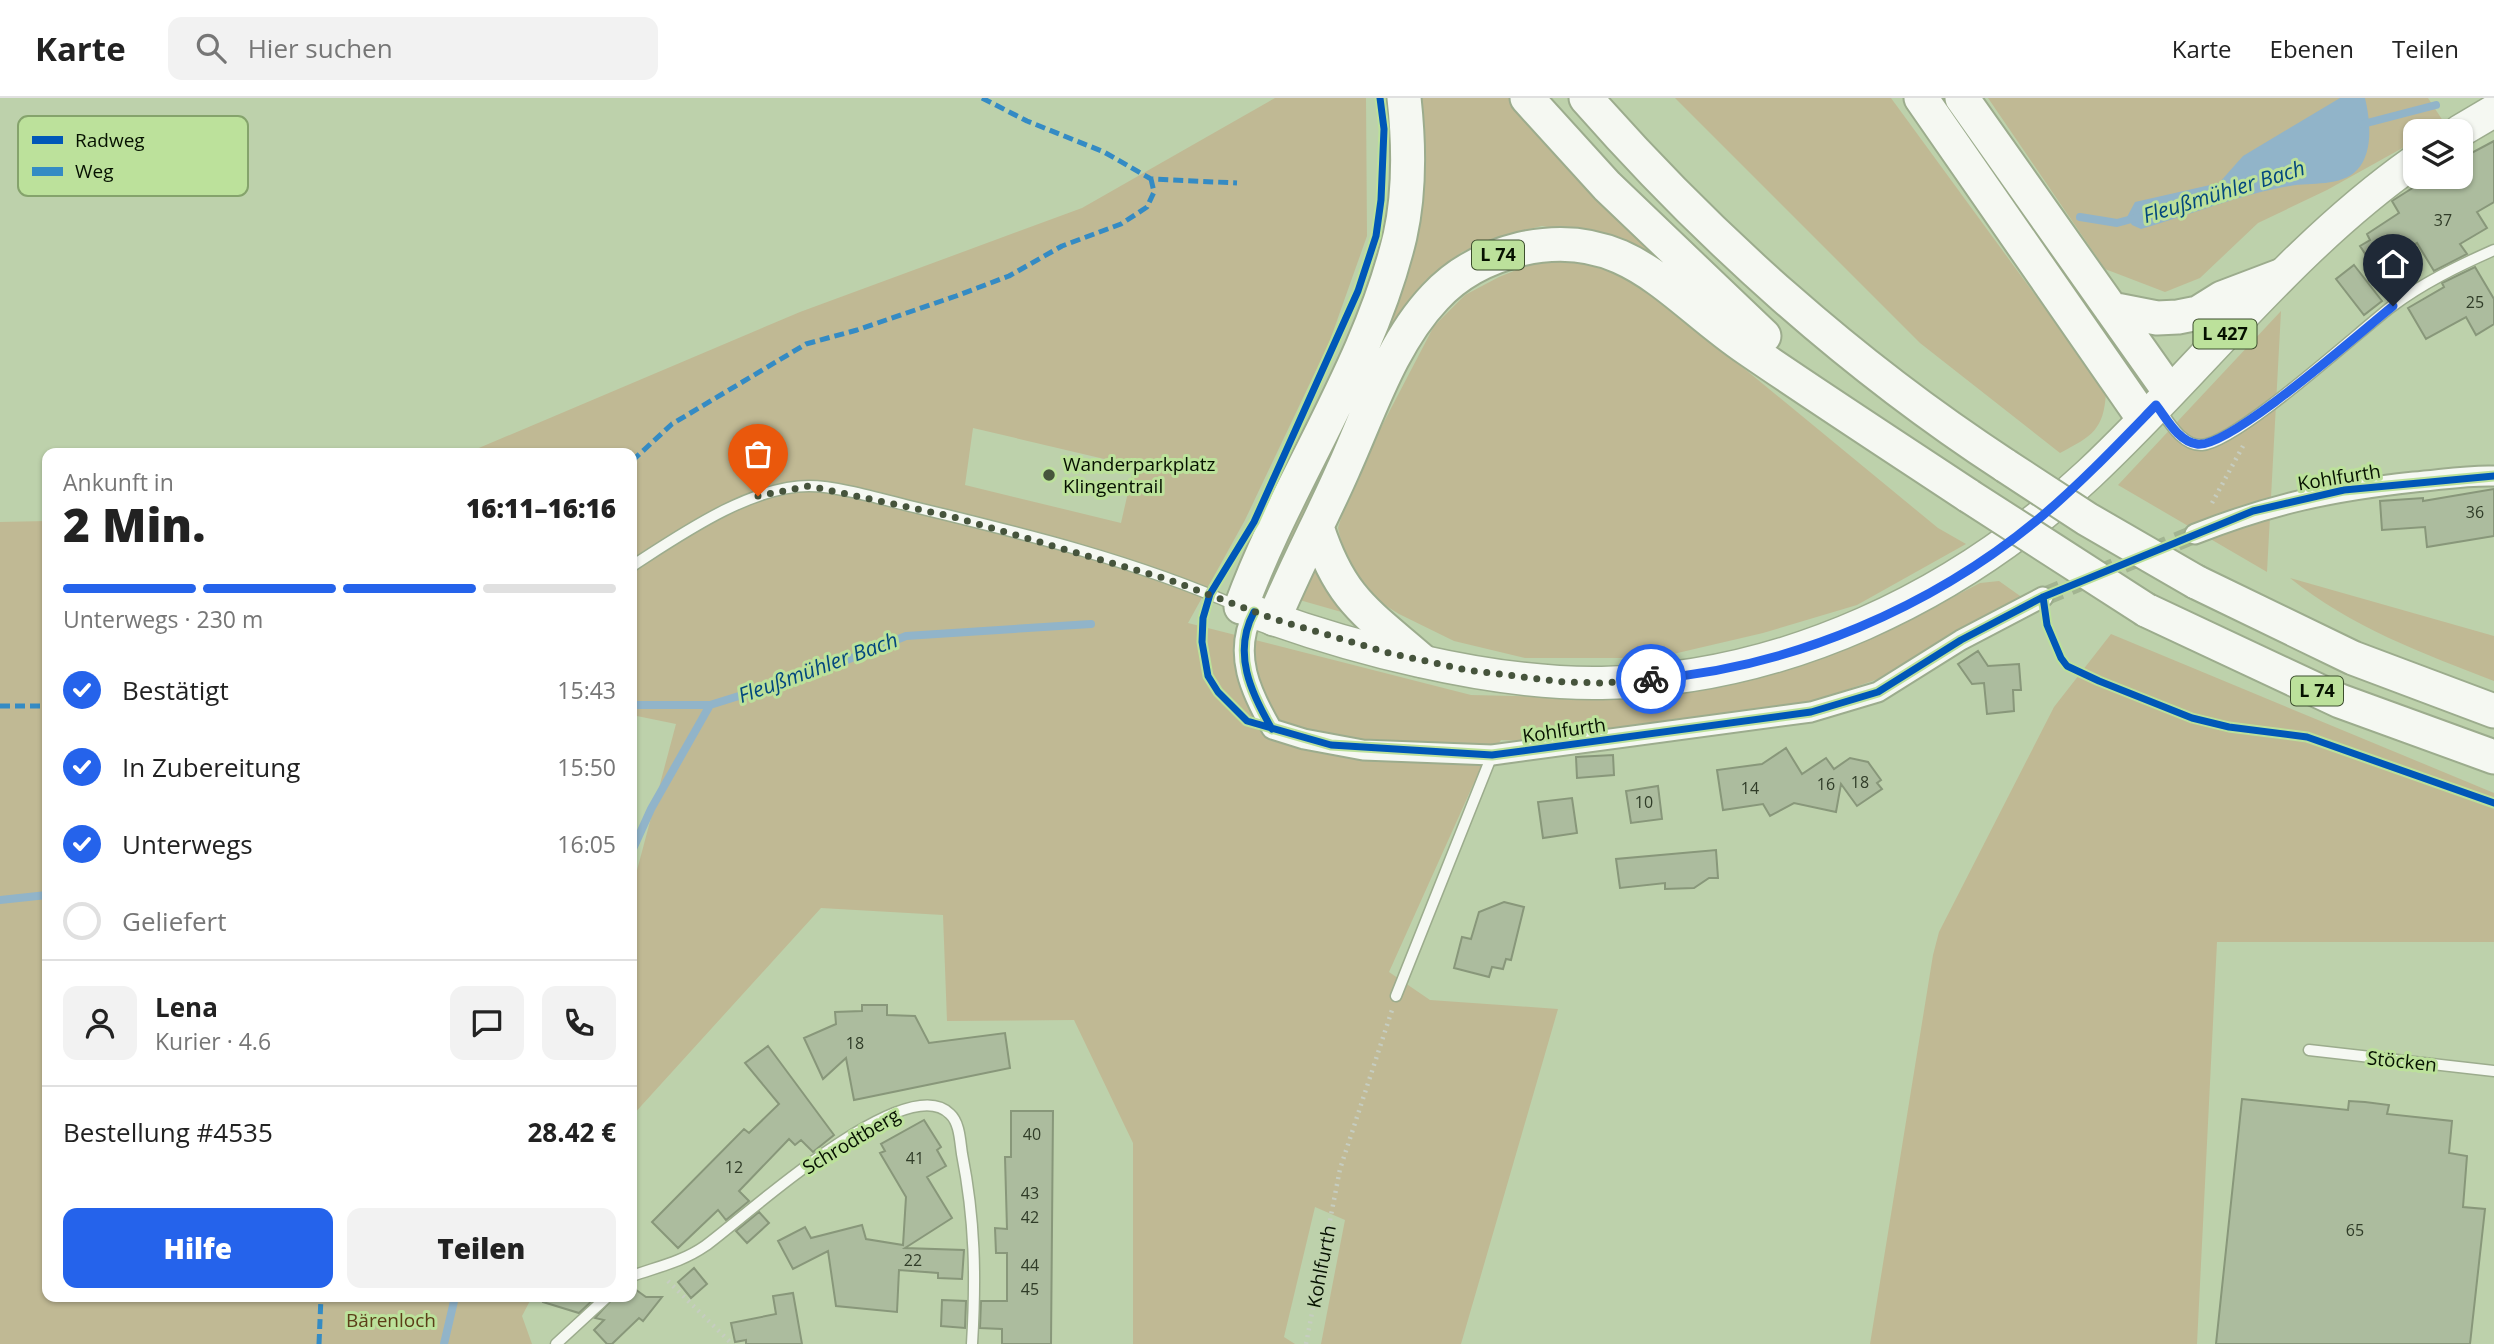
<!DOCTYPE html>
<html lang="de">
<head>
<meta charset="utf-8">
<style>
  :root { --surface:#fff; --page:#f2f2f2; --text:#222; --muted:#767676; --line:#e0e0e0; --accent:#2563eb }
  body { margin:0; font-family:"Open Sans",sans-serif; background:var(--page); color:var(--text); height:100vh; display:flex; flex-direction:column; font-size:26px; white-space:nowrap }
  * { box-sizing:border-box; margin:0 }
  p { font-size:23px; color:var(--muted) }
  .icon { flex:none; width:38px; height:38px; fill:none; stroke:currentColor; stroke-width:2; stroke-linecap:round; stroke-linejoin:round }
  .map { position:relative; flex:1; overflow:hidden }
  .panel { position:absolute; left:42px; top:350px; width:595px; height:854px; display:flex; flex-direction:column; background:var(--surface); border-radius:14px; box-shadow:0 2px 5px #0004 }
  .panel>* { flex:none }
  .controls { position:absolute; left:2403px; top:21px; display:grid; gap:14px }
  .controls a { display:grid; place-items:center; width:70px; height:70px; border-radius:14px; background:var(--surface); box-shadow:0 2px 5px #0004; font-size:35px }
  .pin { position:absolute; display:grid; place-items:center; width:60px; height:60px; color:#fff; margin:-72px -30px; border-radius:50% 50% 50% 0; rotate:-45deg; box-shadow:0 0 7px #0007 }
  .pin .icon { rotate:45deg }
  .courier { position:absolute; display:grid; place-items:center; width:70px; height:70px; margin:-35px; border:5px solid #2563eb; border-radius:50%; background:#fff; color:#222; box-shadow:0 2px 9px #0007 }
  .head em { font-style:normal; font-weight:800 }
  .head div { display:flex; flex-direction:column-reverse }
  .head { display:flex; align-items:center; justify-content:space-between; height:119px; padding:0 21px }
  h1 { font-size:46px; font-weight:800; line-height:52px }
  .bar { display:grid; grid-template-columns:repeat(4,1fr); gap:10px 7px; align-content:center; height:84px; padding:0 21px }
  .bar i { height:9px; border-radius:5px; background:var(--line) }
  .bar .on { background:var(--accent) }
  .bar p { grid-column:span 4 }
  .line { display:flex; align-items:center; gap:18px; padding:0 21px; border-top:2px solid var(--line) }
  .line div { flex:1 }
  .round { display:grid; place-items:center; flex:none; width:74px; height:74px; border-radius:14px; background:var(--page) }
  ol { padding:0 21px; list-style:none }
  li { display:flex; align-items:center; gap:21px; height:77px }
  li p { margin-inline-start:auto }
  li .icon { padding:7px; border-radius:50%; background:var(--accent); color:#fff; stroke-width:4 }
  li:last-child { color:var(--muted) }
  li i { width:38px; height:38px; border:4px solid var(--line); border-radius:50% }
  .button { display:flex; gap:14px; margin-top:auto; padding:14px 21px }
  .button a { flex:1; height:80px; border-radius:14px; background:var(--accent); color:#fff; font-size:28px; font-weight:800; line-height:80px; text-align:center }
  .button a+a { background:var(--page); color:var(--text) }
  header { display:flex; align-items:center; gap:42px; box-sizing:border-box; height:98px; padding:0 35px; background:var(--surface); border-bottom:2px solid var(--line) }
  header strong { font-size:33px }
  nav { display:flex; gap:38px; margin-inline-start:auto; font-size:24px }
  .search { width:490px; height:63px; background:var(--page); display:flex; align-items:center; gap:18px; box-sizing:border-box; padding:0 24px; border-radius:14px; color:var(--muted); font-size:26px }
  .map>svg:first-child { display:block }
</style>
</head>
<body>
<header>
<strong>Karte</strong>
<div class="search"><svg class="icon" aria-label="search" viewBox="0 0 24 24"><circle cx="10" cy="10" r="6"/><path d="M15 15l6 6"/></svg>Hier suchen</div>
<nav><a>Karte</a><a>Ebenen</a><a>Teilen</a></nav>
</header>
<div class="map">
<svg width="2494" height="1246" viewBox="0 0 2494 1246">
  <rect width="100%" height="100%" fill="#bdd1ab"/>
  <path fill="#c0b994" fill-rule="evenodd" d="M1275 0H1366L1367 138 1329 245 1245 422 1188 525 1471 597 1600 600 1685 594 1737 584 1802 567 1890 532 1980 485 1999 483 2023 500 1881 580 1808 605 1545 644 1501 642 1473 687 1389 874 1430 902 1558 911 1461 1246H1321L1345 1122 1315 1109 1284 1239 1295 1246H1133V1045L1074 922 947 923 943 817 821 810 632 1018V791L676 626 632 617V355H467L800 214 1082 110ZM973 330 1134 368 1121 425 965 387Z
    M1421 0H1521L1680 181 1599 138 1542 128 1508 136 1462 154 1425 183 1389 236 1279 483 1271 477 1411 161 1422 116Z
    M1675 0H1891L2106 294C2104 332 2092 338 2060 355L1920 245Z
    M1988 0H2428L2445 26 2433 33H2415V43L2327 92 2258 125 2200 180 2165 194 2105 171Z
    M1580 163 1639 184 1938 430 1966 446 1857 507 1763 535 1656 560H1525L1454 543 1399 516 1367 496 1347 467 1338 430 1352 385 1434 228 1465 197 1499 179 1533 165Z
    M2281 213 2267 474 2118 387Z
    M47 423V1199H532L522 1218 532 1246H0V424Z
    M1312 469 1345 515 1296 501Z
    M2290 480 2494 538V583C2422 555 2351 529 2290 480Z
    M2111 536 2494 695V844H2217L2197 1246H1870L1933 857 1939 834 2054 609Z"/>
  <path fill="#91b4c9" d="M2340 0H2365C2370 21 2374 54 2357 72 2341 89 2311 84 2290 88 2245 95 2187 118 2141 131L2132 127 2127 119 2135 104 2219 85 2243 58Z"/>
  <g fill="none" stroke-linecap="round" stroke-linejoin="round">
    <path stroke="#91b4c9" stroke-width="8" d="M2363 26 2436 7
      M2080 119 2117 125 2139 119
      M632 607H710
      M632 753 651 711 710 607 822 572 906 538 1091 526
      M0 802 47 797
      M444 1246 455 1199"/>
  </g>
  <path fill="#acbc9e" stroke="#88977a" stroke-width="2" d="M2494 43V104L2477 114 2487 130 2460 146 2467 156 2434 173 2417 145 2375 171 2360 148 2370 142 2367 136 2399 115 2392 103 2430 79H2460V61Z
    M2354 167 2382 203 2364 217 2336 181Z
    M2475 169 2494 201V226L2476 237 2466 219 2426 241 2408 210 2444 189 2442 185Z
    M2494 391V438L2427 449 2425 429 2382 432 2380 403 2423 400V403Z
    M1978 553 1988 568 2019 566 2021 592H2013L2014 613 1987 616 1984 585 1972 586 1958 566Z
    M1786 650 1802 676 1826 660 1834 671 1850 660 1868 664 1881 682 1877 685 1882 691 1857 708 1841 686 1836 714 1794 705 1770 718 1763 706 1723 712 1717 672 1762 666Z
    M1613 657 1614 677 1577 680 1576 659Z
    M1658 688 1662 721 1631 725 1626 693Z
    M1572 700 1577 735 1543 740 1538 704Z
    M1716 752 1718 780H1709L1694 790 1665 791V785L1620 790 1616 761Z
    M1504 804 1524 809 1511 862 1506 861 1503 871 1492 869 1489 879 1454 870 1462 839 1471 841 1479 814Z
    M862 907H887V917L915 918 929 945 1005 935 1010 970 854 1002 846 960 823 981 804 940 836 926 835 914 862 913Z
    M768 948 834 1037 813 1054 801 1042 795 1047 789 1041 739 1093 749 1103 726 1122 718 1112 678 1150 652 1124 744 1031 749 1035 779 1006 745 965Z
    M2242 1001 2348 1012 2349 1003 2365 1004 2389 1007 2387 1016 2452 1023 2449 1055 2467 1058 2463 1109 2485 1111 2470 1246H2216Z
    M1011 1013H1053L1051 1246H1002V1231L980 1230 981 1203H1007V1155H996L995 1130 1007 1131 1005 1059H1011Z
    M924 1022 941 1049 937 1052 946 1068 927 1079 952 1120 905 1150 964 1152 962 1181 938 1180V1175L899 1172 897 1214 836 1208 828 1153 793 1171 778 1143 805 1129 811 1140 862 1127 866 1141 903 1147 906 1099 880 1055 885 1053 881 1046Z
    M759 1114 769 1125 747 1145 736 1133Z
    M694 1170 707 1186 691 1200 678 1184Z
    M632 1189 646 1199H662L643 1223 639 1220 612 1246H607L594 1232 604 1222 595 1220 614 1199H632Z
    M793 1195 802 1246H746V1242L735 1244 731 1225 776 1216 773 1198Z
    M544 1199H596L579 1215 543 1204Z
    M942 1202 966 1203 965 1230 941 1228Z"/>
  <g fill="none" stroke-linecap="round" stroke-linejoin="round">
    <path stroke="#a2b491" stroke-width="19" stroke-dasharray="19 10" stroke-linecap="butt" d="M2043 499 2195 436"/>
    <g stroke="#9cac8d" stroke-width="13">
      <path id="service" d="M2159 310C2169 324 2182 348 2202 347 2238 344 2356 236 2391 209 2423 185 2458 168 2494 152
        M632 468C680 437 750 388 809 388 839 388 888 403 918 410 1025 436 1136 463 1237 508
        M1396 898 1492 657
        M2309 952 2494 973
        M632 1178C657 1169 682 1164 705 1148 743 1121 906 970 950 1016 960 1025 960 1044 962 1056 975 1122 976 1179 972 1246
        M556 1246 607 1199"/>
    </g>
    <g stroke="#9cac8d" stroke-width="23">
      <path id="minor" d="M2195 436C2271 406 2332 393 2414 384 2440 382 2467 377 2494 378
        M1254 514C1232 555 1251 595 1272 631L1304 641 1363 652 1492 657 1811 614 1878 594 1961 542 2043 499"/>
    </g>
    <g stroke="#9cac8d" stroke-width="35">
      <path id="primary" d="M2460 33 2494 13
        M1241 509C1345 549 1490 587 1602 585 1784 582 1957 499 2089 376 2199 273 2290 151 2415 63"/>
    </g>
    <g stroke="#9cac8d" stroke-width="37">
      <path id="trunk" d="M1527 0 1607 88 1764 238
        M1586 0C1708 139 1851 267 2006 368
        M1921 0 2143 320
        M1962 0 2169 293
        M2111 211 2157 220 2178 219 2198 215 2222 200 2280 178
        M1317 429C1340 501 1367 515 1421 562
        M2196 484 2353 560 2494 613
        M1241 509C1287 383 1369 269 1400 138 1410 93 1409 45 1404 0
        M2146 512 2340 603 2494 659
        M1274 521C1295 470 1321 422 1343 372 1369 315 1391 245 1435 199 1458 174 1488 159 1521 151 1627 127 1671 199 1748 251 1821 301 1895 349 1969 398"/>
    </g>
    <g stroke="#c6cdc0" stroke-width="4.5" stroke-dasharray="2 5" stroke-linecap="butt">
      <path d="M2212 405 2243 348"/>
      <path d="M668 1183 732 1246"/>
      <path id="s1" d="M1306 1246 1340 1071 1392 912"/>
    </g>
    <use href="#service" stroke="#f5f8f2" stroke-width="10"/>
    <use href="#minor" stroke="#f5f8f2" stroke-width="19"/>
    <use href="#primary" stroke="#f5f8f2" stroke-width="32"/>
    <use href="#trunk" stroke="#f5f8f2" stroke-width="33"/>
    <g stroke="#9cac8d" stroke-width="37" stroke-linecap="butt">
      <path id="trunk-bridge" d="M2006 368 2087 421 2196 484
        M1969 398 2146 512"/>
    </g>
    <use href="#trunk-bridge" stroke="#f5f8f2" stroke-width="33"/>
    <path stroke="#348bc4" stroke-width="5" stroke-dasharray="10 5" stroke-linecap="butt" d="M982 0 1027 23 1104 54 1151 81 1237 85
      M632 363 672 326 806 246 857 232 956 198 1009 178 1062 148 1121 126 1147 109 1154 94 1151 81
      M0 608H47
      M319 1246 321 1199"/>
    <g stroke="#bce19b" stroke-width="11">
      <path id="cycleway" d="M1380 0 1384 31 1381 102 1376 138 1358 193 1254 424 1210 496 1203 520 1202 544 1208 578 1218 594 1247 623 1331 647 1492 657 1811 614 1878 594 1961 542 2043 499 2253 413 2344 392 2494 378
        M2043 499 2047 527 2061 560 2067 568 2099 583 2192 620 2229 629 2307 639 2494 705
        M1254 514C1232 555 1251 595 1272 631"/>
    </g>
    <use href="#cycleway" stroke="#0057b8" stroke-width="7"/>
  </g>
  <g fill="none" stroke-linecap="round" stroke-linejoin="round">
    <path stroke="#46543c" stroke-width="7" stroke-dasharray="0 12.6" d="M758 398 809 388 950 418 1167 481 1274 521 1389 555 1467 572 1563 584 1602 585 1651 581"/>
    <path stroke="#2563eb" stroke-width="9" d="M1651 581C1791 570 1934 509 2042 418 2083 383 2119 345 2156 307 2167 321 2178 343 2197 346 2228 352 2363 232 2393 208"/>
  </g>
  <circle fill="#46543c" stroke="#bce19b" stroke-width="2.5" cx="1049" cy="377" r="7"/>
  <g text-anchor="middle" stroke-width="6" stroke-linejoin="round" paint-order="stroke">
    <g font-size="16" fill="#303c28">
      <text x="2443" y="128">37</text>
      <text x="2475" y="210">25</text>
      <text x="2475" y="420">36</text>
      <text x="1860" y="690">18</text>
      <text x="1826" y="692">16</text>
      <text x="1750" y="696">14</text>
      <text x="1644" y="710">10</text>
      <text x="855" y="951">18</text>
      <text x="1032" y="1042">40</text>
      <text x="915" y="1066">41</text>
      <text x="734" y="1075">12</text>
      <text x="1030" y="1101">43</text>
      <text x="1030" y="1125">42</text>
      <text x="2355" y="1138">65</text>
      <text x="913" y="1168">22</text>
      <text x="1030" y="1173">44</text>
      <text x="1030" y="1197">45</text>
    </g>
    <g fill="#bce19b" stroke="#3d4f2e" stroke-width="2">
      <rect x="1472" y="142.5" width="52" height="29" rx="5"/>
      <rect x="2193.5" y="221.5" width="63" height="29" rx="5"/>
      <rect x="2291" y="578.5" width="52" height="29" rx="5"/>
    </g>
    <g font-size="18" font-weight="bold" fill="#061100">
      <text x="1498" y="163">L 74</text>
      <text x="2225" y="242">L 427</text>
      <text x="2317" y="599">L 74</text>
    </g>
    <g font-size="19" fill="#061100" stroke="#bce19b" text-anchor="start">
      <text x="1063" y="373">Wanderparkplatz<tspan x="1063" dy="22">Klingentrail</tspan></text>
    </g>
    <g font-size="19" fill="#061100" stroke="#bce19b">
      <text transform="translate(2339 379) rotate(-9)" y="7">Kohlfurth</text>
      <text transform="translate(1564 632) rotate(-8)" y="7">Kohlfurth</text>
      <text transform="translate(2402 963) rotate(6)" y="7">Stöcken</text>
      <text transform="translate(851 1043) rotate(-31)" y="7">Schrodtberg</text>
      <text dy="7" stroke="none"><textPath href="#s1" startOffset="79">Kohlfurth</textPath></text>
    </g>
    <g font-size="19" fill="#5c3e18" stroke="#bce19b">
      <text x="391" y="1229">Bärenloch</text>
    </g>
    <g font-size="21" font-style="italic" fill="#02477e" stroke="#bce19b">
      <text transform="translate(2224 94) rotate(-17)" y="7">Fleußmühler Bach</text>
      <text transform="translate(818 570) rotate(-20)" y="7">Fleußmühler Bach</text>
    </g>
  </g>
  <rect x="18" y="18" width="230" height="80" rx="10" fill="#bce19b" stroke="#85a36c" stroke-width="2"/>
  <rect x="32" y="38" width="31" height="8" fill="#0057b8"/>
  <rect x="32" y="69" width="31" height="9" fill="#348bc4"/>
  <g font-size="19" fill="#061100">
    <text x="75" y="49">Radweg</text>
    <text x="75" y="80">Weg</text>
  </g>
</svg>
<div class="controls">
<a><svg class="icon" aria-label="layers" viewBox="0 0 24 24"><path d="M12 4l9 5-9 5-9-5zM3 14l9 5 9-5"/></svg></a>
</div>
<div class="pin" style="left:758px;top:398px;background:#ea580c"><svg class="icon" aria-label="bag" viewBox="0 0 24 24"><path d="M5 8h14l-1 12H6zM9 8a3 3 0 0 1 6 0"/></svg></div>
<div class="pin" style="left:2393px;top:208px;background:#1f2937"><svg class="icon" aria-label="home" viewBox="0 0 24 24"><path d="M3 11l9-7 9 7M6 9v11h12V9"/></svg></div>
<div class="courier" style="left:1651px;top:581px"><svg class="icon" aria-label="bike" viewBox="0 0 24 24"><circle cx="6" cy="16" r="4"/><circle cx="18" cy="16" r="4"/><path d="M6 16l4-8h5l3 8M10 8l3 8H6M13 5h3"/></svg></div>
<section class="panel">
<div class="head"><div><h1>2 Min.</h1><p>Ankunft in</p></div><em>16:11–16:16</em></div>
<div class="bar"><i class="on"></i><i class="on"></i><i class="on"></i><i></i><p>Unterwegs · 230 m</p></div>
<ol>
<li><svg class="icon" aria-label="check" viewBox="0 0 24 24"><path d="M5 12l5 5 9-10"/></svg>Bestätigt<p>15:43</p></li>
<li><svg class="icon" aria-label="check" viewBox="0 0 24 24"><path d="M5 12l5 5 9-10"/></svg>In Zubereitung<p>15:50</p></li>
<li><svg class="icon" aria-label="check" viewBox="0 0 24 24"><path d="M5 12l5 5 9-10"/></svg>Unterwegs<p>16:05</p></li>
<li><i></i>Geliefert</li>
</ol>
<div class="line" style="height:126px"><a class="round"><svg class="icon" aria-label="person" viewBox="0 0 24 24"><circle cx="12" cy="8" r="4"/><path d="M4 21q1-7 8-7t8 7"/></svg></a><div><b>Lena</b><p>Kurier · 4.6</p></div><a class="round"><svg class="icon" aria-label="chat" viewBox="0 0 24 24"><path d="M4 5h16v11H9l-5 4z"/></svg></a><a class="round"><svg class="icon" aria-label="phone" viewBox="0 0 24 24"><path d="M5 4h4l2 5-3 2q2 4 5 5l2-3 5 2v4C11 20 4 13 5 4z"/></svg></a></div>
<div class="line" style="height:91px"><div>Bestellung #4535</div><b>28.42 €</b></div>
<div class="button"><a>Hilfe</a><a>Teilen</a></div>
</section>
</div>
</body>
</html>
